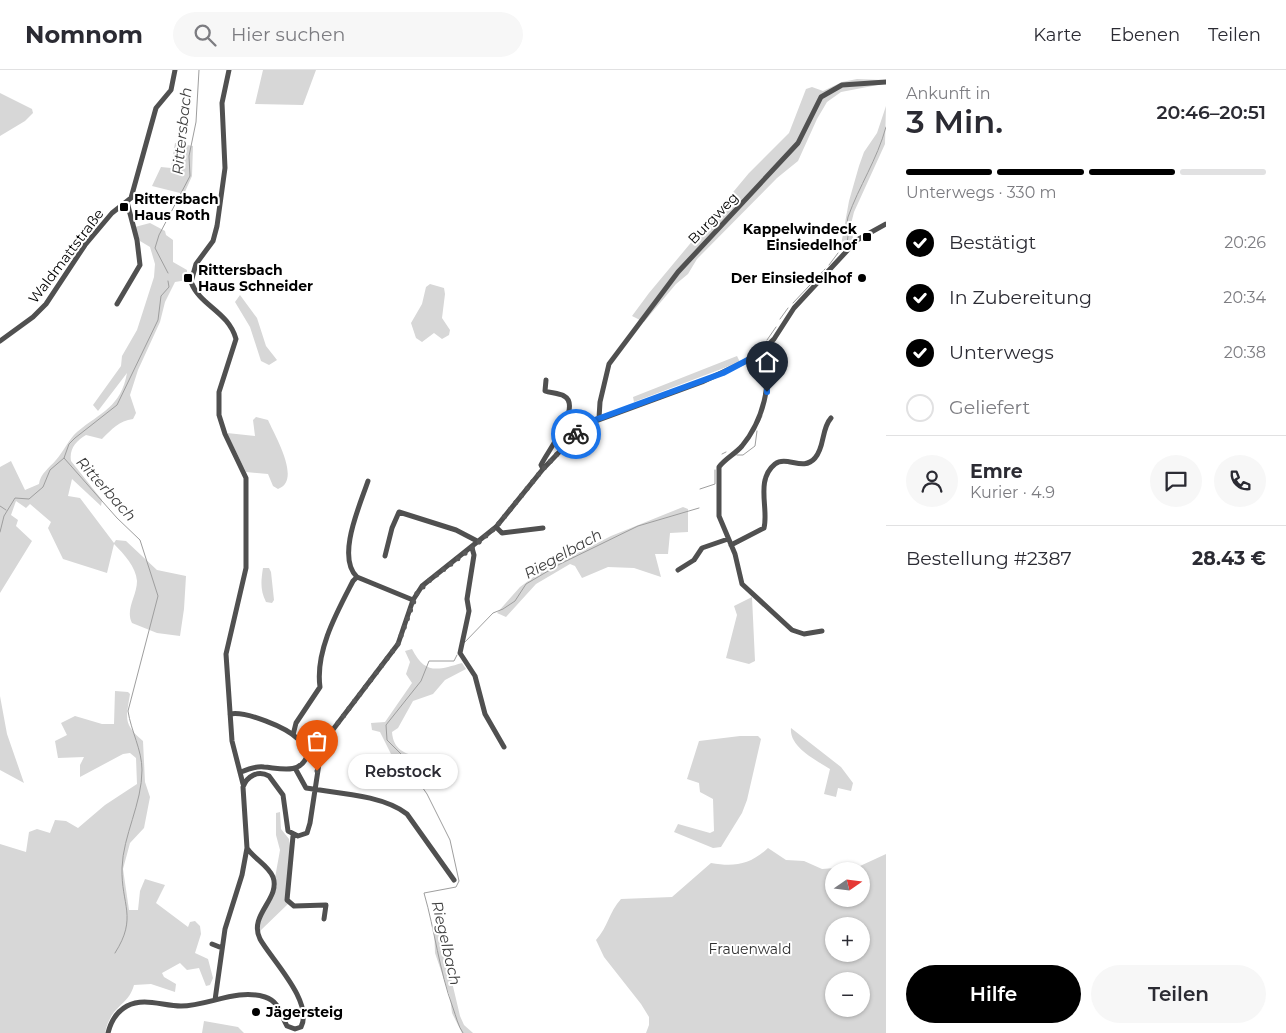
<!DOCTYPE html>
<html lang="de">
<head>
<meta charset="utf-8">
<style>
  :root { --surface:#fff; --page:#f7f7f7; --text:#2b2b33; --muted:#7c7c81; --line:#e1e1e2; --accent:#000 }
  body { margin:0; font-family:Montserrat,sans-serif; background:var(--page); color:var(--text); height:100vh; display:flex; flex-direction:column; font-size:19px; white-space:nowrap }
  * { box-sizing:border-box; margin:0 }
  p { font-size:16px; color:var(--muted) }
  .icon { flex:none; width:28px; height:28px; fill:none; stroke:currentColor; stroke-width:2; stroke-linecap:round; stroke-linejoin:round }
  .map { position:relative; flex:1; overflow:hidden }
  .details { display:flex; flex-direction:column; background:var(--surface); width:400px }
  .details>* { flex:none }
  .needle { width:32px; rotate:76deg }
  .controls { position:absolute; left:825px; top:792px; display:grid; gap:10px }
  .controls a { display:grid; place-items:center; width:45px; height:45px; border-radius:50%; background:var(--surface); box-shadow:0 1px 4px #0004; font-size:25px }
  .pin { position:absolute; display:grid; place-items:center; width:42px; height:42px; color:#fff; margin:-51px -21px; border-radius:50% 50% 50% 0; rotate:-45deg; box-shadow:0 0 5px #0007 }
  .pin .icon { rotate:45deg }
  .courier { position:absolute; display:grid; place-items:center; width:50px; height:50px; margin:-25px; border:4px solid #1a73e8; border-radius:50%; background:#fff; color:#222; box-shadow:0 1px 6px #0007 }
  .bubble { position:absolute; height:35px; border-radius:18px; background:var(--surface); box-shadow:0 1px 4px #0004; font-size:16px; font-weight:600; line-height:35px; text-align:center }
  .headline em { font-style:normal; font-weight:600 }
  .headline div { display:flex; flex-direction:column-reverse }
  .headline { display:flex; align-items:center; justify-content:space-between; height:85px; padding:0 20px }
  h1 { font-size:32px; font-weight:600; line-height:38px }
  .bar { display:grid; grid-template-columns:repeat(4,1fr); gap:8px 5px; align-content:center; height:60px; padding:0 20px }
  .bar i { height:6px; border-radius:4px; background:var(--line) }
  .bar .active { background:var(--accent) }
  .bar p { grid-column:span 4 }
  .line { display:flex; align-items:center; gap:12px; padding:0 20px; border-top:1px solid var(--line) }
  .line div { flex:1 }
  .round { display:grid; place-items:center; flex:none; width:52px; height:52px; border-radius:26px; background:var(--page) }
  ol { padding:0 20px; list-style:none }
  li { display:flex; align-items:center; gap:15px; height:55px }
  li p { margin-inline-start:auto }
  li .icon { padding:5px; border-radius:50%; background:var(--accent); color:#fff; stroke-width:4 }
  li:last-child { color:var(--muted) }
  li i { width:28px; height:28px; border:2px solid var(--line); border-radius:50% }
  .primary-button { display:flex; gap:10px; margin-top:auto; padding:10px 20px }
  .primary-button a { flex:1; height:58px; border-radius:30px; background:var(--accent); color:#fff; font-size:20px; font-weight:600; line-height:58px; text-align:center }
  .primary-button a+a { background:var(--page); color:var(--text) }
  header { display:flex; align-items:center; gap:30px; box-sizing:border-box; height:70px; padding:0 25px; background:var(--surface); border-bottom:1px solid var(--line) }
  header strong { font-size:24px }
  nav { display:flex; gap:28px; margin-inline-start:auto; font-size:18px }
  .search { width:350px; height:45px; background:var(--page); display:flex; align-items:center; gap:12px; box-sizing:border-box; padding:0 18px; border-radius:28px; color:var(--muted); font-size:19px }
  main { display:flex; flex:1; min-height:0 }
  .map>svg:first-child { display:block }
</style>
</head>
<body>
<header>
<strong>Nomnom</strong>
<div class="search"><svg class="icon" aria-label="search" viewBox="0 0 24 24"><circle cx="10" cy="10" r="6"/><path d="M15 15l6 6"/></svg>Hier suchen</div>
<nav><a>Karte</a><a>Ebenen</a><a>Teilen</a></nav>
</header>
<main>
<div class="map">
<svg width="886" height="963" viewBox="0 0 886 963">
  <rect width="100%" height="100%" fill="#fff"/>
  <path fill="#d7d7d7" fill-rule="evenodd" d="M263 0H316L303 35 255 34Z
    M857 9 883 10V14L841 22 827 32 817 49 798 91 777 108 697 189 688 204 676 214 644 252 632 246 649 223 749 103 789 63 806 19 812 17 823 21 842 12Z
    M0 23 32 39 33 43 25 51 0 66Z
    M886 36 885 74 854 142 851 154 853 169 845 177 841 175 849 131 859 96 864 82 877 63Z
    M175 73 193 76 192 106 184 124 152 116 161 97 171 98Z
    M150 153 165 161 166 165 173 170V192L187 200V210L175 212 165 232 160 252 138 300 130 325 136 343 133 349C119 351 112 359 102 369L86 365C76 371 69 379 71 391L102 430 101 436 72 409 68 426 80 428 114 473 116 470 126 471 157 500 186 506 184 539 180 566 157 563 132 553C125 539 137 526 137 511 136 497 124 484 114 474L107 503 63 489 48 458 51 452 30 434 26 438 16 431 11 445 18 450 16 456 32 471 0 523V397L11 391 25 420 39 414C40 404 50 397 56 390 64 381 69 369 77 362 101 342 121 337 127 303L98 341 93 335 121 296 122 286 137 260 154 207 155 194 150 177 140 171 135 157Z
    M430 214 444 218 445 224 442 248 450 260 449 265 442 269 434 263 422 272 416 268 411 253 422 234 426 217Z
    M240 225 257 248 266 276 277 290 269 295 261 291 250 257 235 232Z
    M737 286 740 292 634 332 633 327Z
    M256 347 268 350C275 366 302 411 278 419L273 416 268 404 246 402 227 363 255 366 253 350Z
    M683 437 688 439V462L670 463 668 484H655L661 507 634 498 608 497 582 508 575 496 570 494 536 514 506 547 497 543 520 517 539 503 611 466Z
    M263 498H269L271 502 274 530 272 533 266 532C260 520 261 511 263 498Z
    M752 527 755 591 749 594 726 588 737 545 734 536Z
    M412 579C425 605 438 600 462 593L466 599 445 610 433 624 413 631 398 658 392 662C393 679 405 685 420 686L421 691 402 697 401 704 380 662 372 660 371 653 385 652 412 613 406 604 410 592 405 581Z
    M115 621 128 622 130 624C126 649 123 654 143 671L145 712 150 727 144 758 130 773 123 799 129 840H138L140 821 145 809 165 815 156 833 188 857 190 852 195 851 200 856 201 864 195 883 208 889 213 908 210 915 206 916 199 898 187 900 180 893 162 903 164 907 176 914 175 922 151 914 134 915C128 937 111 934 105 963H0V774L26 782 29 762 37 759 50 763 55 750 66 751 78 758 105 735 137 714 136 688 130 683 123 684 80 707V695L84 687 58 688 55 671 67 665 61 653 75 646 102 654H114Z
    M0 626 7 664 24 713 0 700Z
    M791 658 841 697 853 713 851 721 838 718 836 727 824 724 830 699C816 690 789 677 791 658Z
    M740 666H758L761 669 747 730 742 743 721 777 713 778 674 762 678 754 710 763 714 761 713 729 700 722 699 713 687 709 699 671Z
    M280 742 281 759 289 769 291 785 289 833 260 861V852L277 816 275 808 280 780 276 765V743Z
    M768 778 786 790 804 791 822 799 860 796 886 784V963H646L649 955V947L641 934 604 887 596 870C608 857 609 842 621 829L672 827 711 793C734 797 750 795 768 778ZM861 801V829H834V801ZM861 856V884H834V856ZM861 911V939H834V911Z
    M434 854 439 857 460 946 464 955 473 963H462L452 943 450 927 435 883Z
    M204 951 238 957 244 963H202Z"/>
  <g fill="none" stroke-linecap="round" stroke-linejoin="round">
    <path stroke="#9e9e9e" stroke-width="1" d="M844 177C852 168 845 158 848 147 859 116 877 90 886 57
      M829 195 838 183
      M168 203 155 178 159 165 190 106 189 86 196 52 199 0
      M793 233 825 199
      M780 249 788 238
      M767 270 776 257
      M770 281V307
      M758 354 762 346
      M722 384 726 382
      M737 385H743L755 376 757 361
      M700 419 715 414V400
      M0 436 6 440
      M0 462 4 446 15 428 29 429 43 417 50 400 64 388
      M464 573 493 543 503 539 515 531 526 514 560 494 638 456 699 438
      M457 585 454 591H429L421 611 386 655 387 670 407 690 411 701 427 724 450 770 459 811 456 817 424 823C435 861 439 900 453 938 456 946 458 956 463 963
      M115 883C138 847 121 835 122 798 123 765 142 734 142 700 142 680 131 661 128 641L158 526 140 470 117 448 64 388 69 374 75 368 117 335 158 250 161 226 169 217 168 211"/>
    <path stroke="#505050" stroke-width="5" d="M229 0 222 33 225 98 217 156 213 171 196 194 191 212C200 236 228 241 236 269L219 322V345L225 364 246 408V498L226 584 232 671 243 714
      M117 234 140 195 137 170 127 132
      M0 271 33 247 46 234 85 175 112 143 131 128 156 38 171 20 175 0
      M763 281C774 312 762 352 742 376 735 384 725 389 719 397V446L735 484 742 514 792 560 804 564 822 561
      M599 348 600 332 609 294 678 202 798 73 821 27 842 15 886 12
      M543 399 541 395C547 382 583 336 564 326 559 323 550 323 545 321L546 310
      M496 457 502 463 543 458
      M731 475 764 458C769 439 755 410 775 394 787 385 803 402 815 388 825 377 821 359 831 348
      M472 478 474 485 467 529 469 541 460 583 475 606 485 644 504 677
      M385 486 392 458 399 442 456 460 479 472
      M678 500 694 490 702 478 728 469
      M357 507C336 487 360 435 368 411
      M230 644C246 641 286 657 298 669 302 674 304 681 307 686L319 688
      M293 665 296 653 320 617C315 581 337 542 353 511L357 507 413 530
      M295 698 306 718C336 723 383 725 407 744L454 810
      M241 702C248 699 256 696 264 697 279 698 300 705 307 686
      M293 766 287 830 294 836 326 835 324 849
      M212 874 222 878
      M215 930 225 859 242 805 247 778
      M108 963C111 951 116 942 127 936 144 927 163 936 181 936 208 936 237 918 265 927 280 932 280 944 287 956L295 959 301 957C314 932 271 889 260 869 248 845 281 829 273 807 268 795 254 789 247 778L243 717C247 706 258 700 269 706L283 725 288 761 298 766 307 763 310 753 322 674 398 574 413 530 422 516 496 457 543 399 585 355 702 312 757 286 774 269 794 238 857 170 886 154"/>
  </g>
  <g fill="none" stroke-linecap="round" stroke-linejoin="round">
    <path stroke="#595959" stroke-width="5" stroke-dasharray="0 9" d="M317 701 322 674 398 574 417 523 430 510 472 478 496 457 543 399 576 364"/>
    <path stroke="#1a73e8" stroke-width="6" d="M576 364 592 351 723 303 763 282 766 292 767 322"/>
  </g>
  <g fill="#000" stroke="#fff" stroke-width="2">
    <rect x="119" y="132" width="10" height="10" rx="2.5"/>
    <rect x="862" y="162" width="10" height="10" rx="2.5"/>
    <rect x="183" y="203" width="10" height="10" rx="2.5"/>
    <circle cx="862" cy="208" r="5"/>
    <circle cx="256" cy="942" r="5"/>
  </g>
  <g text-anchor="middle" stroke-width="4" stroke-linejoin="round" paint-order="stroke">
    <g font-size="14" font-weight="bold" fill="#000" stroke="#fff" text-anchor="start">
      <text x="134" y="134">Rittersbach<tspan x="134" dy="16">Haus Roth</tspan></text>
      <text x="857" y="164" text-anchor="end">Kappelwindeck<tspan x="857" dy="16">Einsiedelhof</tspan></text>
      <text x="198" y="205">Rittersbach<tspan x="198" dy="16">Haus Schneider</tspan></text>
      <text x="852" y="213" text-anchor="end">Der Einsiedelhof</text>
      <text x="266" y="947">Jägersteig</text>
    </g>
    <g font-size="14" fill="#000" stroke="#fff">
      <text transform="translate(713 148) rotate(-46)" y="5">Burgweg</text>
      <text transform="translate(66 186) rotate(-53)" y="5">Waldmattstraße</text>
    </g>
    <g font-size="14" fill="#2e2e2e" stroke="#fff">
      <text x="750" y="884">Frauenwald</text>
    </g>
    <g font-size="15" font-style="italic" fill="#3f3f3f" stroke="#fff">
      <text transform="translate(182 61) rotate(-84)" y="5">Rittersbach</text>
      <text transform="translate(106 419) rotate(48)" y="5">Ritterbach</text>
      <text transform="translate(563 484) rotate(-29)" y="5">Riegelbach</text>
      <text transform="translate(446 873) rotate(77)" y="5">Riegelbach</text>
    </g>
  </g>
</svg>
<div class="controls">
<a><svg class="needle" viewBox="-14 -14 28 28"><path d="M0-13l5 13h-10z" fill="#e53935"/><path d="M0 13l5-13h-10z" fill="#7c7c81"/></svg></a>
<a>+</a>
<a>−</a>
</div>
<div class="pin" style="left:317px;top:701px;background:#ea580c"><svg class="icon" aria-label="bag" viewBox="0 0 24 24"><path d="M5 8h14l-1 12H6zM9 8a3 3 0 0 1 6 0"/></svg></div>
<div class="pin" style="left:767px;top:322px;background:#1f2937"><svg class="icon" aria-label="home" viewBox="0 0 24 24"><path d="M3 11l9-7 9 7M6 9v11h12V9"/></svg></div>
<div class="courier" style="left:576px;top:364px"><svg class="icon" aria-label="bike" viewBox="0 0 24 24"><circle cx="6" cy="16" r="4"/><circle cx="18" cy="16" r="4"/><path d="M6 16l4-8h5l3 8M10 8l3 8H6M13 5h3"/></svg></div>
<div class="bubble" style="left:348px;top:684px;width:110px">Rebstock</div>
</div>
<section class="details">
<div class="headline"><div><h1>3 Min.</h1><p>Ankunft in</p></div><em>20:46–20:51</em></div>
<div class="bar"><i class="active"></i><i class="active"></i><i class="active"></i><i></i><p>Unterwegs · 330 m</p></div>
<ol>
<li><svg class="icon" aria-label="check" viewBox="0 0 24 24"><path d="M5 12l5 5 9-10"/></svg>Bestätigt<p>20:26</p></li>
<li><svg class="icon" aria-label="check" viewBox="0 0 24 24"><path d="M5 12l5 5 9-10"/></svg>In Zubereitung<p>20:34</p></li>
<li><svg class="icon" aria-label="check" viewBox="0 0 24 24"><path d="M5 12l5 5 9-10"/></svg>Unterwegs<p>20:38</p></li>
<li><i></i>Geliefert</li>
</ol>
<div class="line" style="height:90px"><a class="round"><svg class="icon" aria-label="person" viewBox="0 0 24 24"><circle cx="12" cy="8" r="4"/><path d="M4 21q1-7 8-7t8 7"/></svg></a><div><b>Emre</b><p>Kurier · 4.9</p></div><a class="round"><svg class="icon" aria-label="chat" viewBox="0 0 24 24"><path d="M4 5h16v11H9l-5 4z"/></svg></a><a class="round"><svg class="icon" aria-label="phone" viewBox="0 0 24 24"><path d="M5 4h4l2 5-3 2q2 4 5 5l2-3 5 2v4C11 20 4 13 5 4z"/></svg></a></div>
<div class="line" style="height:65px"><div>Bestellung #2387</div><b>28.43 €</b></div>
<div class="primary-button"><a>Hilfe</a><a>Teilen</a></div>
</section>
</main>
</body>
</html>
